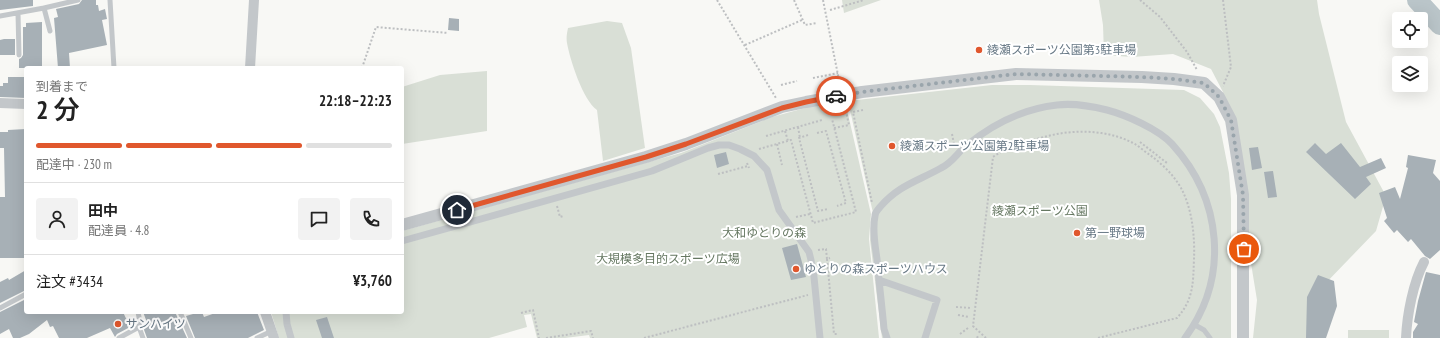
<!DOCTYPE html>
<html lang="ja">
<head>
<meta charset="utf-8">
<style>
  :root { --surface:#fff; --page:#f2f2f2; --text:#222; --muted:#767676; --line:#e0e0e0; --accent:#e0572d }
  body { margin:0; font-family:"PT Sans Narrow","Noto Sans JP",sans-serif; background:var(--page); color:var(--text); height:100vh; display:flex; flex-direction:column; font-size:15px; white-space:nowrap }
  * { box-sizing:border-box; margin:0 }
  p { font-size:13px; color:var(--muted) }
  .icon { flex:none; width:22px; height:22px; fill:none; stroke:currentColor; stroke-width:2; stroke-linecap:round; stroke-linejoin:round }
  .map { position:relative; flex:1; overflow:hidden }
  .details { position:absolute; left:24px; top:66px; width:380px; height:248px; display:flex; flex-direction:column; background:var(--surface); border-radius:4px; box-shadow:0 4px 16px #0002 }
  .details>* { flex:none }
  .controls { position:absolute; left:1392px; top:12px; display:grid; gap:8px }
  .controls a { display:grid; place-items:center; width:36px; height:36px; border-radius:4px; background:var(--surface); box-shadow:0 4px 16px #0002; font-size:20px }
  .pin { position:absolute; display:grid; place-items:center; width:34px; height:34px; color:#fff; margin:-17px; border:2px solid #fff; border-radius:50%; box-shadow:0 1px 4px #0007 }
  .courier { position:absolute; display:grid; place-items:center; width:40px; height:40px; margin:-20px; border:3px solid #e0572d; border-radius:50%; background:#fff; color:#222; box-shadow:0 1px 5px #0007 }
  .headline em { font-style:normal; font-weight:600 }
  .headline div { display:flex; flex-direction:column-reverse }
  .headline { display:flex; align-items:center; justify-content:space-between; height:68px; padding:0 12px }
  h1 { font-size:26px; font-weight:600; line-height:30px }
  .bar { display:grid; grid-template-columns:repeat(4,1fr); gap:6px 4px; align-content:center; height:48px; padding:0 12px }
  .bar i { height:5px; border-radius:3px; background:var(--line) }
  .bar .on { background:var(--accent) }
  .bar p { grid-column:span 4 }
  .line { display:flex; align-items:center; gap:10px; padding:0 12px; border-top:1px solid var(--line) }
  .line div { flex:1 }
  .round { display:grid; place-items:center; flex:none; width:42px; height:42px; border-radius:4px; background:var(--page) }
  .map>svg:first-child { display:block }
</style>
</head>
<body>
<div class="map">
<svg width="1440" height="338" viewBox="0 0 1440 338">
  <rect width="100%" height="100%" fill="#f8f8f5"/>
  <path fill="#d9dfd6" d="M842 0H881L844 13Z
    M1099 0H1317L1319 14 1346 122 1386 196 1376 231 1322 287 1313 338H1253L1257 300 1223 92 1211 69 1173 54 1132 57 1104 55 1103 25Z
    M607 21 622 23 631 48 645 148 603 161 597 110C583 100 570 60 567 43 566 38 567 33 568 28Z
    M487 71V131L402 144V87L440 75Z
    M992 85H1030L1184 90 1200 98 1214 114 1220 127 1229 173 1231 199V338H882L870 240 873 213 848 101Z
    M845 101 871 214 869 239 879 338H590L589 335 565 338H537L531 314 524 315 527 327 489 338H279L271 312H402V231L681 153 772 117 816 105Z
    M1348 330H1389V338H1348Z"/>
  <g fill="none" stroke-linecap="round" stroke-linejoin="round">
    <path stroke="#bac5c9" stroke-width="20" d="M1417 0 1440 25"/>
  </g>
  <path fill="#a7b0b6" d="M0 0H33V6L0 10Z
    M82 0H96V5H98L99 11 105 9 107 19 102 20 107 45 69 53 70 68H58L54 18 58 17 56 9 79 4Z
    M449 18 459 19V31L448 30Z
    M42 22V68H19V59L21 58 23 55V27H26V23Z
    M4 39H15V55H0V40Z
    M8 77H26V98L0 97V86H3V83H8Z
    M26 129V258H0V197H5L4 148H0V132H8V130Z
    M1315 143 1326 154 1341 143 1360 167 1381 158 1386 168 1366 177 1371 184 1355 199 1306 152Z
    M1258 147 1262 168 1252 170 1249 148Z
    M726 152 729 164 717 168 714 155Z
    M1408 155 1436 160 1433 173 1440 181V250L1430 259 1425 256 1411 239 1408 242 1397 230 1394 233 1384 221 1387 218 1379 193 1395 187 1400 199 1408 168 1406 167Z
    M1273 171 1277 197 1268 198 1264 172Z
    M797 244 806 277 791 280 782 248Z
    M26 270V290L0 303V282L8 278 9 280Z
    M1426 272 1440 275V338H1413V332L1418 324 1414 322 1418 301Z
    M1318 275 1334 281 1337 306 1326 338H1306L1307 297Z
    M26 299V312H123L130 327 117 334 115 337 110 328 87 338H59L53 326 50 327 47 320 29 334 20 338H13L9 329 0 334V312Z
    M143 312H175L187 338H147L143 327 148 325Z
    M200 312H202L204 317 218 312H257L264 330 248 338H195L186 316Z
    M327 317 334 338H322L316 320Z"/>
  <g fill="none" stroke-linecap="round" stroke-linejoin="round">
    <path stroke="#bdbfc1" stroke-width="2" stroke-dasharray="2 2" stroke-linecap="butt" d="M717 0 776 98
      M794 0 805 25 817 23
      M823 0 840 85
      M1140 0 1160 17 1187 52 1197 70
      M1223 0 1231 67 1223 86
      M830 10 864 0
      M745 45 802 20
      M362 68 376 27 448 33
      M813 78 838 73
      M781 85 797 81
      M863 110 853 112 872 203
      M798 127 800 138
      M834 128 849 125 845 107
      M785 131 788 141
      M817 133 826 131 846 203 837 206
      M952 134 954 144
      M808 135 799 138 818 211 828 209
      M766 136 822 120
      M1140 142 1167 163
      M777 144 782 165
      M759 149 791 140 813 223 856 212 832 119
      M747 163 749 168
      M718 174 748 166
      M557 206 560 217 563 216
      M796 217 810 214
      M818 250 826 249 827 259 830 258
      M827 259 834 334H837
      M956 307 972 308
      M521 313 533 310 539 338
      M958 315 969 317
      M960 334 968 328
      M546 338 591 331 593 338
      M644 338 808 295
      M977 338 978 336
      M986 338 973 326 993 157C1008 146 1026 142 1044 137 1073 129 1107 129 1135 144 1140 147 1145 152 1150 155 1162 164 1173 174 1181 188 1192 208 1195 236 1194 259 1193 282 1194 299 1177 318L1098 338"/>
    <path stroke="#c3c7ca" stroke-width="5" d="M110 0 114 68
      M44 8 50 31
      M18 13 19 55
      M0 16 44 8 78 0
      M0 308 26 294
      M180 312 191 338
      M1195 325 1204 330 1210 338
      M139 327 143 338
      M119 338 139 327 140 322 138 312
      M257 338 272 331"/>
    <path stroke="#c3c7ca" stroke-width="7" d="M402 241 652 171 708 148 719 145H729L740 149 754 156 767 170 779 210 809 252 811 260 814 277 820 338
      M879 280 937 300 925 338
      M286 312 287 324 291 338
      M887 338 884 329C882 306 879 283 877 259 875 245 872 230 875 216 875 212 878 210 880 207 899 185 918 181 941 168 953 162 957 153 966 146 992 124 1023 109 1057 105 1073 103 1091 106 1107 110 1126 115 1158 129 1172 144 1222 199 1230 277 1185 338"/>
    <path stroke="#c3c7ca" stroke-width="10" d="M250 68 254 0
      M0 103 26 104
      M265 312 274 338
      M1406 338C1407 315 1413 283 1424 262"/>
    <path stroke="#c3c7ca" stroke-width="12" d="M402 225 646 157 686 144 782 107 806 102 862 92 1016 74 1142 77 1174 79 1204 83 1219 97 1231 120 1243 195V338"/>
  </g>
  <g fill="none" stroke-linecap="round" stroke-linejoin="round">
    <path stroke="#9aa5ac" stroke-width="4" stroke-dasharray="0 7.2" d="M836 96 862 92 1016 74 1142 77 1174 79 1204 83 1219 97 1231 120 1243 195 1244 249"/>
    <path stroke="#e0572d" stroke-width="5" d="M457 210 646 157 686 144 782 108 806 102 836 96"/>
  </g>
  <g fill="#e0572d" stroke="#fff" stroke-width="1.5">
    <circle cx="979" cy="50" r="4"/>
    <circle cx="892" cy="146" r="4"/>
    <circle cx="1077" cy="233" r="4"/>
    <circle cx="796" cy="269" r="4"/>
    <circle cx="118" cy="324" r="4"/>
  </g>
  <g text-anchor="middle" stroke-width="4" stroke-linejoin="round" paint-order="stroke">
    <g font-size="12" fill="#677885" stroke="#fff" text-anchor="start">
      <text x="987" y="54">綾瀬スポーツ公園第3駐車場</text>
      <text x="900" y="150">綾瀬スポーツ公園第2駐車場</text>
      <text x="1085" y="237">第一野球場</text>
      <text x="804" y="273">ゆとりの森スポーツハウス</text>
      <text x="126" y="328">サンハイツ</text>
    </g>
    <g font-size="12" fill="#667862" stroke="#fff">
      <text x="1040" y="215">綾瀬スポーツ公園</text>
      <text x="764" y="237">大和ゆとりの森</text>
      <text x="668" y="263">大規模多目的スポーツ広場</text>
    </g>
  </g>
</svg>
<div class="controls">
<a><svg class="icon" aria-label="locate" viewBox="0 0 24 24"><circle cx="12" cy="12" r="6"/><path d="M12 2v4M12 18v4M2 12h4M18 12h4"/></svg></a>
<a><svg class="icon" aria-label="layers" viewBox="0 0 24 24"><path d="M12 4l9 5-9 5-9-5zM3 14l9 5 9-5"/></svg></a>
</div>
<div class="pin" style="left:1244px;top:249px;background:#ea580c"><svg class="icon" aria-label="bag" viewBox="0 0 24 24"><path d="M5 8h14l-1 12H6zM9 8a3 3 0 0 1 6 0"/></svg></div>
<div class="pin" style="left:457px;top:210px;background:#1f2937"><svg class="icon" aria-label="home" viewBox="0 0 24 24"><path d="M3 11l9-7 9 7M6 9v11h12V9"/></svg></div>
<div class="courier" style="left:836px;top:96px"><svg class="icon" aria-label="car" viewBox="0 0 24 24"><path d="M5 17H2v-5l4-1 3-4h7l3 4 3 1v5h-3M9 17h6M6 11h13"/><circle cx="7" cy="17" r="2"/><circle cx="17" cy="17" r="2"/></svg></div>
<section class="details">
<div class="headline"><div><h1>2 分</h1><p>到着まで</p></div><em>22:18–22:23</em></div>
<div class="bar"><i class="on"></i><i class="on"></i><i class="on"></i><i></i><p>配達中 · 230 m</p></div>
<div class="line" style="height:72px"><a class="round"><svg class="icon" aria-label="person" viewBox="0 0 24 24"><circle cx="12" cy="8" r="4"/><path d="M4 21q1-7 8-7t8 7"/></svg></a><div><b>田中</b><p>配達員 · 4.8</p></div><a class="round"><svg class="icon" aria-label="chat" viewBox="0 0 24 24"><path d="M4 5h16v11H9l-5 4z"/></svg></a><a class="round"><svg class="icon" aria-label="phone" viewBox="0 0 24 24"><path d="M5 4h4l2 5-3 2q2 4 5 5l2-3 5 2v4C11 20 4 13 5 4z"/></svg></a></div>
<div class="line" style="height:52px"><div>注文 #3434</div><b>¥3,760</b></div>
</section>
</div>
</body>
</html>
